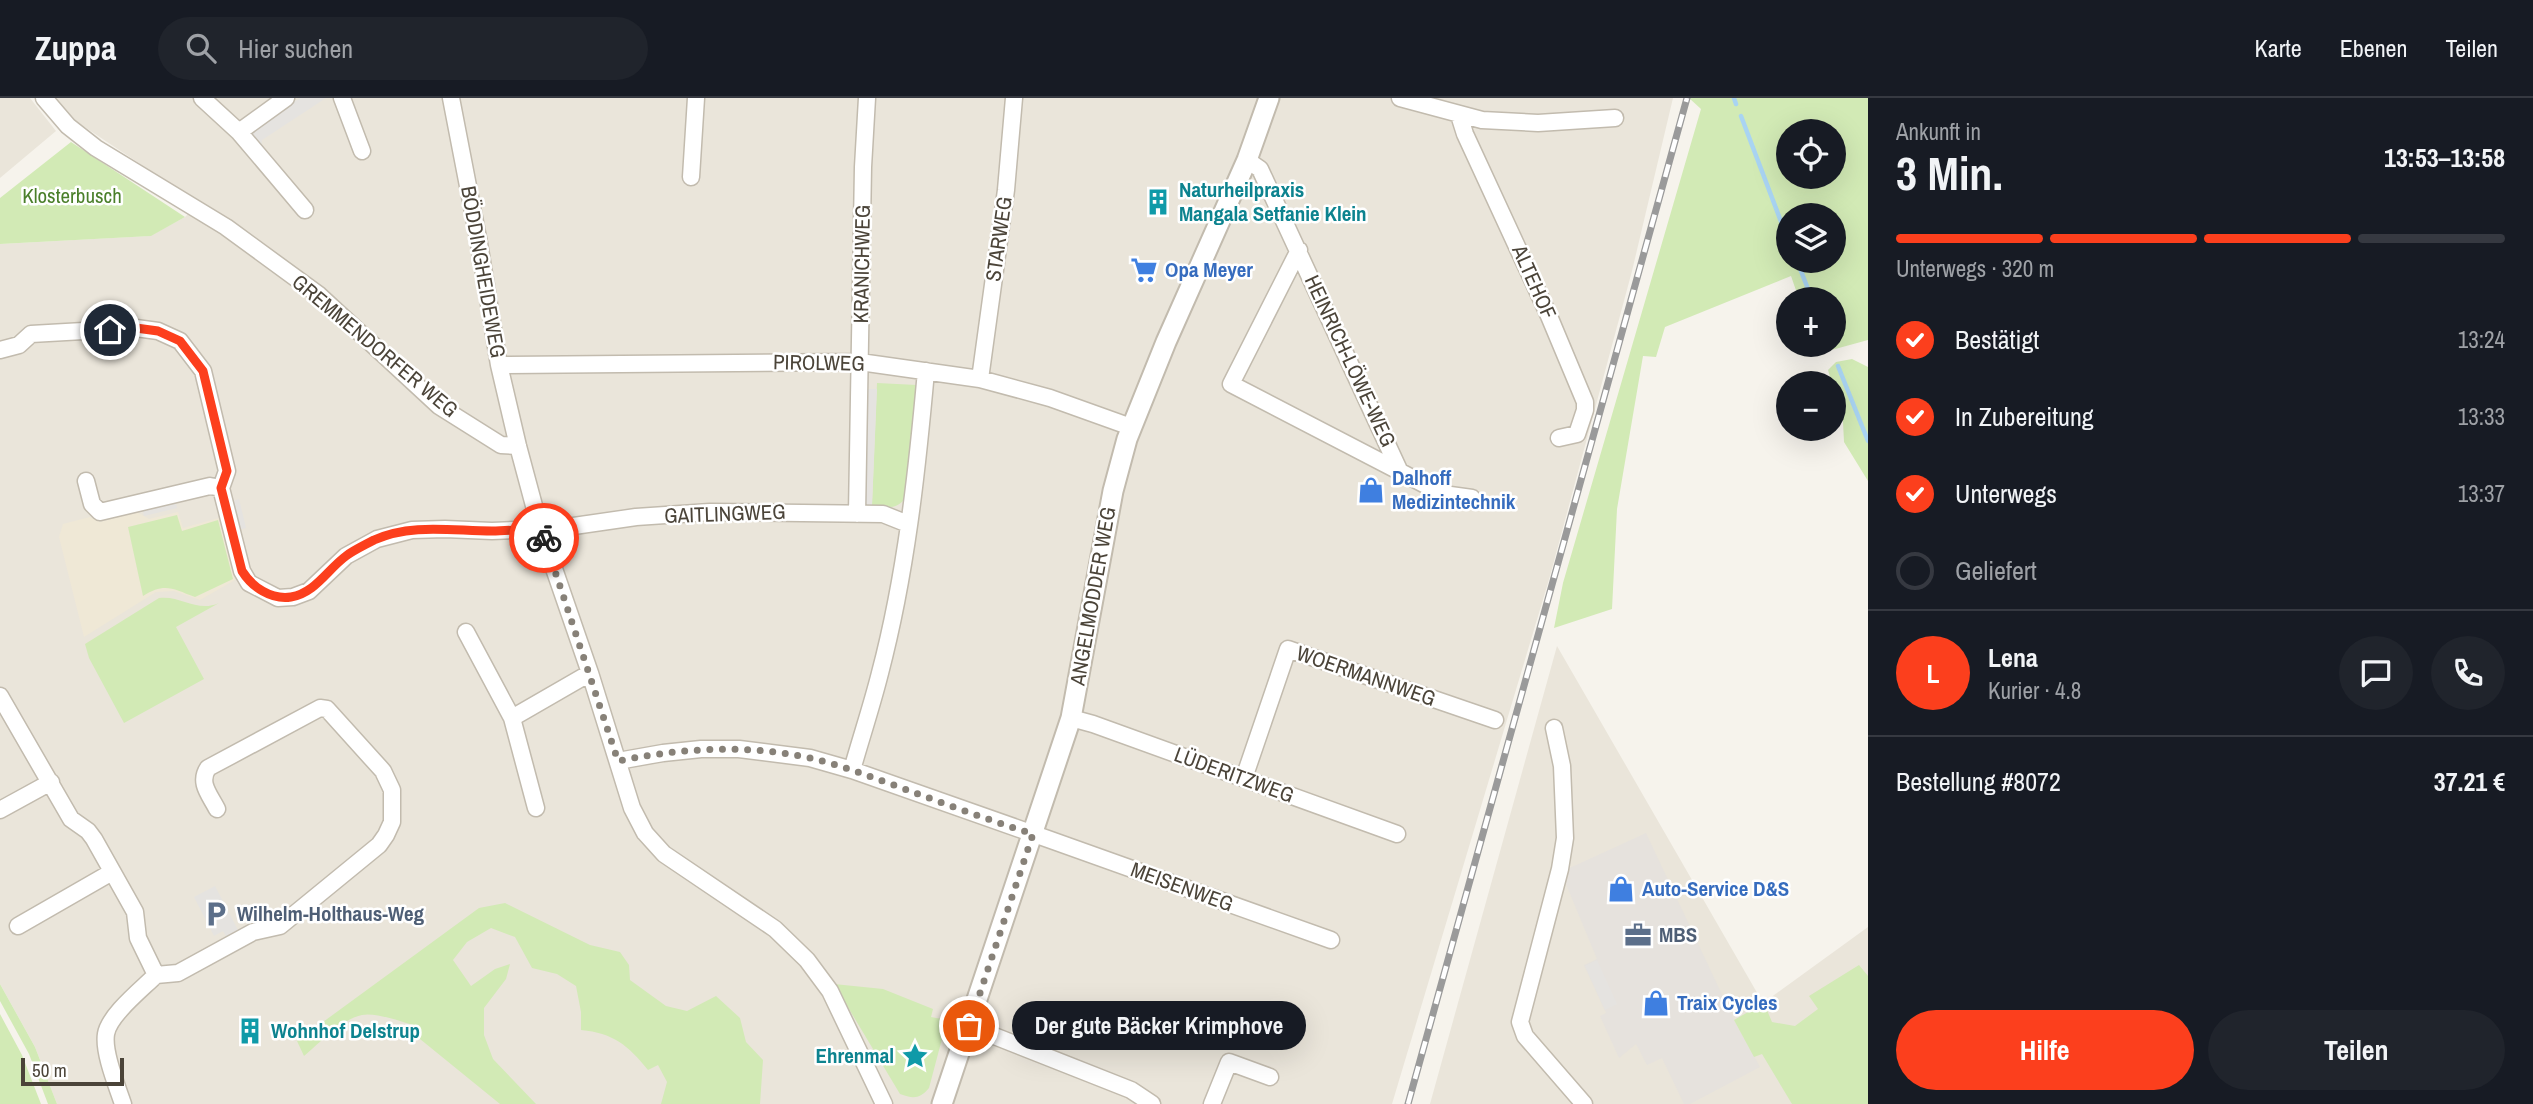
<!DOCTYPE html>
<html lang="de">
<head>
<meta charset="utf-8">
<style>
  :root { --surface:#171b24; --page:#20242c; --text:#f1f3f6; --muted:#9ea1a6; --line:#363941; --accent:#fc3f1d }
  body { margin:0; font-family:"Archivo Narrow",sans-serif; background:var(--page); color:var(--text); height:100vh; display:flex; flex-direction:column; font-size:26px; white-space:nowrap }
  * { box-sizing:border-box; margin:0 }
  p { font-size:23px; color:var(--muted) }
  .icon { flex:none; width:38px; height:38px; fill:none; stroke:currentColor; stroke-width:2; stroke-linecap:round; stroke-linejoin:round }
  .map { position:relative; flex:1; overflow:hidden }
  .sheet { display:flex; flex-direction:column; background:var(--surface); width:665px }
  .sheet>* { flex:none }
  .buttons { position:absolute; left:1776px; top:21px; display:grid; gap:14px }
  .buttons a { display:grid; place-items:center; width:70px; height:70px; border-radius:50%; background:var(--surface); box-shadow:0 7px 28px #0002; font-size:35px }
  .scale { position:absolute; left:21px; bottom:18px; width:103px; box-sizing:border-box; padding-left:7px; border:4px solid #4b4439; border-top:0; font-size:19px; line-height:24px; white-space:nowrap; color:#4b4439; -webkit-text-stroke:5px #fff; paint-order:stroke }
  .pin { position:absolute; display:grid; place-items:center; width:60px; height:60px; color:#fff; margin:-30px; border:4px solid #fff; border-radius:50%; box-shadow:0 2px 7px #0007 }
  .courier { position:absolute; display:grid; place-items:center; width:70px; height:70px; margin:-35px; border:5px solid #fc3f1d; border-radius:50%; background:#fff; color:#222; box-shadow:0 2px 9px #0007 }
  .bubble { position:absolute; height:49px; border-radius:24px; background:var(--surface); box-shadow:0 7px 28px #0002; font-size:23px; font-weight:800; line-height:49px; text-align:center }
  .headline em { font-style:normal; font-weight:800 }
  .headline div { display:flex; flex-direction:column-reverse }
  .headline { display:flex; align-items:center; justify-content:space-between; height:119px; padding:0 28px }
  h1 { font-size:46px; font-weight:800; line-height:52px }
  .bar { display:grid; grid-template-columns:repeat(4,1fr); gap:10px 7px; align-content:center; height:84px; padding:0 28px }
  .bar i { height:9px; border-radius:5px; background:var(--line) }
  .bar .on { background:var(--accent) }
  .bar p { grid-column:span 4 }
  .line { display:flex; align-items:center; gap:18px; padding:0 28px; border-top:2px solid var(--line) }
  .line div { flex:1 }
  .round { display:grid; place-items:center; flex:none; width:74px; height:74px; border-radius:37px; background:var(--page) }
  ol { padding:0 28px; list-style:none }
  li { display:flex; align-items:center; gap:21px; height:77px }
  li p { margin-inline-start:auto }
  li .icon { padding:7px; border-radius:50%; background:var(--accent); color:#fff; stroke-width:4 }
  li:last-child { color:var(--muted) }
  li i { width:38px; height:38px; border:4px solid var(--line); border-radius:50% }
  .primary-button { display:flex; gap:14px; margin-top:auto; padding:14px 28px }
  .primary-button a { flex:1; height:80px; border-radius:42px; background:var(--accent); color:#fff; font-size:28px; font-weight:800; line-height:80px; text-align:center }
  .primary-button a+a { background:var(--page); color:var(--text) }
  header { display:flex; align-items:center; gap:42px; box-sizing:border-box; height:98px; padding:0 35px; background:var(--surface); border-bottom:2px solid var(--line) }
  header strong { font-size:33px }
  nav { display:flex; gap:38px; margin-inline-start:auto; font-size:24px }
  .search { width:490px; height:63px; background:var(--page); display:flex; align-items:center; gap:18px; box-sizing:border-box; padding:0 24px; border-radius:38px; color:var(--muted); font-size:26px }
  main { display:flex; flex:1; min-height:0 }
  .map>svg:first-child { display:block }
</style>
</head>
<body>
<header>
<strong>Zuppa</strong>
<div class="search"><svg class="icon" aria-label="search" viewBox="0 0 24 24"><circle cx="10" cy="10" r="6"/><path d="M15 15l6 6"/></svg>Hier suchen</div>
<nav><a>Karte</a><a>Ebenen</a><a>Teilen</a></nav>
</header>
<main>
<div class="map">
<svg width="1868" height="1006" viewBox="0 0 1868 1006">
  <rect width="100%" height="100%" fill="#f6f3ec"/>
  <path fill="#eae5da" d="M0 0H30L56 33 0 80Z
    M50 0H1673L1632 173 1550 478 1392 1006H57L35 949 0 886V146L150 138 185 119 199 105 65 16Z
    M1557 548 1763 905 1868 829V1006H1430Z"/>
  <path fill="#e6e2dd" d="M1646 735 1734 922 1760 969 1690 1006H1684L1662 960 1647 967 1636 946 1619 960 1600 918 1606 915 1584 867 1597 861 1561 774Z"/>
  <path fill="#efe8d6" d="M137 414 149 421 178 414 183 430 219 420 235 482 200 502 174 493 156 494 84 539 59 439 63 426 90 419 100 424Z"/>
  <path fill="#d2eab5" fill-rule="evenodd" d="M1689 0H1868V242L1817 256 1814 247H1834V201H1799L1791 178 1665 229 1656 259 1643 258 1617 411 1612 511 1554 530 1563 485 1701 11ZM1788 33H1834V79H1788ZM1788 117H1834V163H1788Z
    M71 44 185 119 151 138 0 146V100Z
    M1852 261 1868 269V383L1844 344 1843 324 1828 272 1836 264Z
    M877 285 917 287 907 398C898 412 887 410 872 407Z
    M177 417 182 433 218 422 233 481 195 499C173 491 165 484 143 498L128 429Z
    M159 500C181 497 197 515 219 505L176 529 204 581 124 625 89 560 85 546Z
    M505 805 590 847 620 854 629 867 630 882 666 908 687 913 716 898 740 920 746 944 763 962 760 1006H661L667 984 658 967 648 972C628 947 613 935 581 932V914L576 888 557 876 532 870 515 839 491 830 467 844 453 862 471 888 495 871 510 866 506 881 484 910V937L493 961 536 1006H500L420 941 416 928C403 924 375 914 362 917 340 922 321 944 304 958L297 943 479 810Z
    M1859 867 1868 878V1006H1792L1762 956 1754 959 1734 922 1764 905 1772 924 1795 928 1818 911 1809 898Z
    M0 886 35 949 57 1006H48L29 956 0 903Z
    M834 886 883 891 933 911 931 919 947 922 929 990C920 1001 913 1001 900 996Z
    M0 916 22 957 41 1006H0Z"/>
  <path fill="#e5e3e0" d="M300 0H326L262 42 261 54 251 37 254 31Z
    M868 291H877L872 407H862Z
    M175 400 177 410 144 418 142 408Z
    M239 401 246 430 237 432 230 404Z
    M215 788 239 834 227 840 223 833 214 838 194 799Z
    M1597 862 1617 906 1605 912 1585 868Z"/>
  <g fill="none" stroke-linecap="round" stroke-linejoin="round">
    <path stroke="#a9d4f2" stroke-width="4.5" d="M1734 0 1736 6
      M1741 18 1788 142
      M1797 163 1812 201
      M1830 247V248
      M1838 268 1868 343"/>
    <g stroke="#c2bbae" stroke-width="19">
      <path id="minor" d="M44 0 68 28 96 50 226 129 319 197 439 308 501 347 518 348
        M202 0 239 34 305 112
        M342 0 362 53
        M451 0 479 145 499 267 518 348 540 430 590 575 632 710 645 735 664 756 775 831 807 862 830 893 884 1006
        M1400 0 1482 22 1538 25 1615 20
        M1459 17 1465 36 1549 218 1585 304V312L1577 336 1559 340
        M239 34 286 0
        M1247 62 1260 71 1400 374
        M691 79 696 0
        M1299 152 1231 286 1443 396 1472 400
        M0 252 19 247 31 236 136 230 158 233 180 243 203 273 227 373 221 390 242 473 249 485 278 500 293 499 309 493 346 458 377 441 412 432 445 431 492 433 560 430 636 419 710 414 883 416 908 426
        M499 267 860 264 980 281 1050 300 1131 329
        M980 281 1006 92 1014 0
        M86 383 92 406 100 414 210 388 221 390
        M857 416 863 69 867 0
        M466 534 512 620 536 710
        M0 598 71 721 88 733 94 741 135 814 138 840 156 877C142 891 109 917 106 936 103 954 117 988 123 1006
        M512 620 590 575
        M1071 620 1093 626 1397 736
        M1554 630 1562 668 1565 740 1560 771 1520 924 1525 938 1584 1006
        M618 663 663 655 701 651H739L810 660 852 672 1048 741 1331 842
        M852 672C861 640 872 607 880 575 906 476 917 374 926 273
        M1244 680 1288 551 1495 622
        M0 712 51 684
        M18 828 112 774
        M156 877 178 875 253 834 280 828 379 747 386 737 392 724V692L383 673 327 611 320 610 208 670C198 685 210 697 217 711
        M969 928 1131 992 1152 1006
        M1212 1006 1229 964 1270 979"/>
    </g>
    <g stroke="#c2bbae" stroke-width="23">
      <path id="tertiary" d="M942 1006 1071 620 1113 393 1127 341 1166 244 1247 62 1269 0"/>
    </g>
    <use href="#minor" stroke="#fff" stroke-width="16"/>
    <use href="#tertiary" stroke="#fff" stroke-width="19"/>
    <g stroke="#9a9a9a" stroke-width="7">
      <path id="rail" d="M1408 1006 1687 0"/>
    </g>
    <use href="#rail" stroke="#fff" stroke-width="4.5" stroke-dasharray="13" stroke-linecap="butt"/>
  </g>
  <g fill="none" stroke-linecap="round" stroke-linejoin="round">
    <path stroke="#878178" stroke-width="7" stroke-dasharray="0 12.6" d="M544 440 618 663C682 650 746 646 810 660 841 667 871 679 902 690 945 706 989 722 1033 736L969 928"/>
    <path stroke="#fc3f1d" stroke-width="9" d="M110 232 136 230 158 233 180 243 203 273 227 373 221 390 242 473C252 489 271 502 291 499 315 495 327 472 346 458 354 452 365 447 374 442 411 425 453 433 492 433 508 433 524 431 540 430L544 440"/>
  </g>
  <defs>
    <g id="building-bare" transform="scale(2.1)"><path d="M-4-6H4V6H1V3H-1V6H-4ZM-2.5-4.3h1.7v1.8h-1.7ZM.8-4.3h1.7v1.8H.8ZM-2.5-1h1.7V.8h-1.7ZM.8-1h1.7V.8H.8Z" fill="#0f9aa8" stroke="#fff" stroke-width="2.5" paint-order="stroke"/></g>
    <g id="supermarket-bare" transform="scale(2.1)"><path d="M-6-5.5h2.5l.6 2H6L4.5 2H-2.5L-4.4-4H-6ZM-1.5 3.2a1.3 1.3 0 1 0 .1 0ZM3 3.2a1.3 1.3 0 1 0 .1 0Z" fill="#3f7fe0" stroke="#fff" stroke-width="2.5" paint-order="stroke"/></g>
    <g id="shop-bare" transform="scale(2.1)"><path d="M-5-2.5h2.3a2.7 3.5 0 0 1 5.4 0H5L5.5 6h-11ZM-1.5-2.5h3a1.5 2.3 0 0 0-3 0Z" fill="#3f7fe0" stroke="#fff" stroke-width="2.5" paint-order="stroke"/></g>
    <g id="parking-bare" transform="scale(2.1)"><path d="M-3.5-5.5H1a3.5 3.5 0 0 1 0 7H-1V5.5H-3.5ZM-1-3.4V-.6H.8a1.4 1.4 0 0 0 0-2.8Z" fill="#5c6f8a" stroke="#fff" stroke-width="2.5" paint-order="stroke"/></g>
    <g id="office-bare" transform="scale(2.1)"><path d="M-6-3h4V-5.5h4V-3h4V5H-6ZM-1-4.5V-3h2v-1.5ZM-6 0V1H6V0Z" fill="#5c6f8a" stroke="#fff" stroke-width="2.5" paint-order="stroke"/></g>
    <g id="sight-bare" transform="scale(2.1)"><path d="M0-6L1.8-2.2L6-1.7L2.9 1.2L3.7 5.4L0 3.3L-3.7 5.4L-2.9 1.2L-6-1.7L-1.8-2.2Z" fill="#0f9aa8" stroke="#fff" stroke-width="2.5" paint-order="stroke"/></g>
  </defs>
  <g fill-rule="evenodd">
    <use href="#building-bare" x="1158" y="104"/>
    <use href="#supermarket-bare" x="1144" y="172"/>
    <use href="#shop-bare" x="1371" y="392"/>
    <use href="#shop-bare" x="1621" y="791"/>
    <use href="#parking-bare" x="216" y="816"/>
    <use href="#office-bare" x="1638" y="837"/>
    <use href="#shop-bare" x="1656" y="905"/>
    <use href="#building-bare" x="250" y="933"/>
    <use href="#sight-bare" x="915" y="958"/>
  </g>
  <g text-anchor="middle" stroke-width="5" stroke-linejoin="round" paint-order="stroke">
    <g font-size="21" font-weight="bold" fill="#0d838f" stroke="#fff" text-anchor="start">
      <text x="1179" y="99">Naturheilpraxis<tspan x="1179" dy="24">Mangala Setfanie Klein</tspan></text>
      <text x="271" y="940">Wohnhof Delstrup</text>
      <text x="894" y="965" text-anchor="end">Ehrenmal</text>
    </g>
    <g font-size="21" fill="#4a7f2a" stroke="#fff">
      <text x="72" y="105">Klosterbusch</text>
    </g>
    <g font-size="21" fill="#4b4439" stroke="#fff">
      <text transform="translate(999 141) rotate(-82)" y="7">STARWEG</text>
      <text transform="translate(862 166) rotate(-89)" y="7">KRANICHWEG</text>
      <text transform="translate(483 174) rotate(80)" y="7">BÖDDINGHEIDEWEG</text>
      <text transform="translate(1534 184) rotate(66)" y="7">ALTEHOF</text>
      <text transform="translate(375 248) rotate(40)" y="7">GREMMENDORFER WEG</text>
      <text transform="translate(1350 263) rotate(65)" y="7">HEINRICH-LÖWE-WEG</text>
      <text transform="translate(819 265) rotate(1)" y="7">PIROLWEG</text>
      <text transform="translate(725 416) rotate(-2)" y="7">GAITLINGWEG</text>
      <text transform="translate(1093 498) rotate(-80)" y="7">ANGELMODDER WEG</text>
      <text transform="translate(1366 578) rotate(19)" y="7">WOERMANNWEG</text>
      <text transform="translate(1234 677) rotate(20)" y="7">LÜDERITZWEG</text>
      <text transform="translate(1182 789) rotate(20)" y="7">MEISENWEG</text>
    </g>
    <g font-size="21" font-weight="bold" fill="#366cbe" stroke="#fff" text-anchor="start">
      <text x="1165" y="179">Opa Meyer</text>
      <text x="1392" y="387">Dalhoff<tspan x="1392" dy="24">Medizintechnik</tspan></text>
      <text x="1642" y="798">Auto-Service D&amp;S</text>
      <text x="1677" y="912">Traix Cycles</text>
    </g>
    <g font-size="21" font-weight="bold" fill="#4e5e75" stroke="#fff" text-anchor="start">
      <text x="237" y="823">Wilhelm-Holthaus-Weg</text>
      <text x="1659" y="844">MBS</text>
    </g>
  </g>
</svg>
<div class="buttons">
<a><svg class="icon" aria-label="locate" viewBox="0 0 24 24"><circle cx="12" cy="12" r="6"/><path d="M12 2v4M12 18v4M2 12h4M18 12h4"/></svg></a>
<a><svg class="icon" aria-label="layers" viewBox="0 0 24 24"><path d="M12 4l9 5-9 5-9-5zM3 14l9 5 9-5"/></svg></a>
<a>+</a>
<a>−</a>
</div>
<div class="scale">50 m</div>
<div class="pin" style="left:969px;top:928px;background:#ea580c"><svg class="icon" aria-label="bag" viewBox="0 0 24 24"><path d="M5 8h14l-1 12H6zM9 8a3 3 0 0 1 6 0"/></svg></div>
<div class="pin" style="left:110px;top:232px;background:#1f2937"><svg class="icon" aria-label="home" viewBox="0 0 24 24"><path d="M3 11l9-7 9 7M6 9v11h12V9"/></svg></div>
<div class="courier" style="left:544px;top:440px"><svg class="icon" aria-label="bike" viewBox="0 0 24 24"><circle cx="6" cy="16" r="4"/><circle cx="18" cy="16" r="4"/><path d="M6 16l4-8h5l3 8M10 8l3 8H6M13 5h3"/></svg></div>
<div class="bubble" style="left:1012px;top:903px;width:294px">Der gute Bäcker Krimphove</div>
</div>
<section class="sheet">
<div class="headline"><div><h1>3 Min.</h1><p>Ankunft in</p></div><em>13:53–13:58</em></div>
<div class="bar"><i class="on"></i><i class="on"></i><i class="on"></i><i></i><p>Unterwegs · 320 m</p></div>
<ol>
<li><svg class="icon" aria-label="check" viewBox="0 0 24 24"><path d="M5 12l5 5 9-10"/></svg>Bestätigt<p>13:24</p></li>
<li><svg class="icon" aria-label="check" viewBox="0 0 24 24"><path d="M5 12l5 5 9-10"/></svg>In Zubereitung<p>13:33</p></li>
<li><svg class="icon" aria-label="check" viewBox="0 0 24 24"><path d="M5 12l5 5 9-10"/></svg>Unterwegs<p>13:37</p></li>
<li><i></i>Geliefert</li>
</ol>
<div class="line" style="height:126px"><b class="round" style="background:var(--accent);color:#fff">L</b><div><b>Lena</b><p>Kurier · 4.8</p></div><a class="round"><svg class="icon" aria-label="chat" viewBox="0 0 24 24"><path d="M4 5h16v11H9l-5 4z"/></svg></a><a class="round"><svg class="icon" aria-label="phone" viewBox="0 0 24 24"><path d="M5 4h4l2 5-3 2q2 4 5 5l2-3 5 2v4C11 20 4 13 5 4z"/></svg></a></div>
<div class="line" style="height:91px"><div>Bestellung #8072</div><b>37.21 €</b></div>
<div class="primary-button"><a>Hilfe</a><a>Teilen</a></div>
</section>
</main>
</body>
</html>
